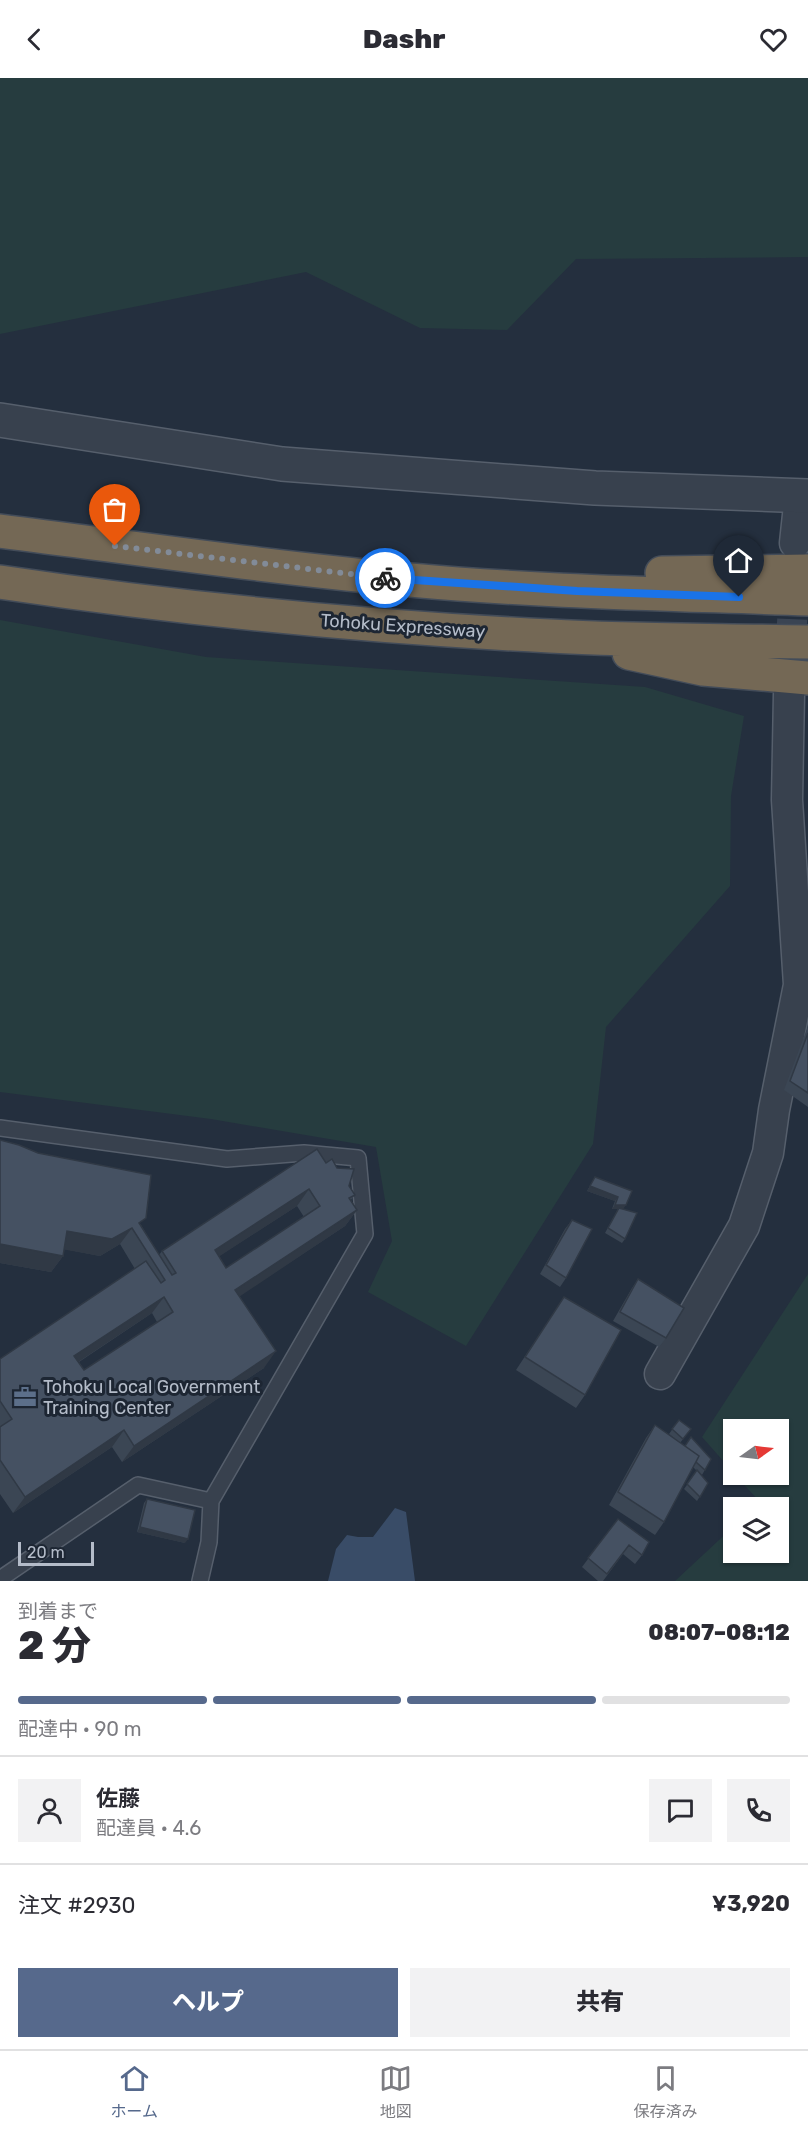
<!DOCTYPE html>
<html lang="ja">
<head>
<meta charset="utf-8">
<style>
  :root { --surface:#fff; --page:#f2f2f3; --text:#2b2b33; --muted:#7c7c81; --line:#e1e1e2; --accent:#56698c }
  body { margin:0; font-family:Rubik,"Noto Sans JP",sans-serif; background:var(--page); color:var(--text); height:100vh; display:flex; flex-direction:column; font-size:22px; white-space:nowrap }
  * { box-sizing:border-box; margin:0 }
  p { font-size:20px; color:var(--muted) }
  .icon { flex:none; width:33px; height:33px; fill:none; stroke:currentColor; stroke-width:2; stroke-linecap:round; stroke-linejoin:round }
  .map { position:relative; height:1503px; overflow:hidden }
  .sheet { display:flex; flex-direction:column; background:var(--surface); flex:1 }
  .sheet>* { flex:none }
  .needle { width:39px; rotate:76deg }
  .controls { position:absolute; left:723px; top:1341px; display:grid; gap:12px }
  .controls a { display:grid; place-items:center; width:66px; height:66px; border-radius:0px; background:var(--surface); box-shadow:0 2px 4px #0004; font-size:30px }
  .scale { position:absolute; left:18px; bottom:15px; width:76px; box-sizing:border-box; padding-left:6px; border:3px solid #b4bcc9; border-top:0; font-size:16px; line-height:21px; white-space:nowrap; color:#b4bcc9; -webkit-text-stroke:4px #1d2633; paint-order:stroke }
  .pin { position:absolute; display:grid; place-items:center; width:51px; height:51px; color:#fff; margin:-62px -26px; border-radius:50% 50% 50% 0; rotate:-45deg; box-shadow:0 0 6px #0007 }
  .pin .icon { rotate:45deg }
  .courier { position:absolute; display:grid; place-items:center; width:60px; height:60px; margin:-30px; border:4px solid #1a73e8; border-radius:50%; background:#fff; color:#222; box-shadow:0 2px 8px #0007 }
  .head em { font-style:normal; font-weight:800 }
  .head div { display:flex; flex-direction:column-reverse }
  .head { display:flex; align-items:center; justify-content:space-between; height:102px; padding:0 18px }
  h1 { font-size:39px; font-weight:800; line-height:45px }
  .bar { display:grid; grid-template-columns:repeat(4,1fr); gap:9px 6px; align-content:center; height:72px; padding:0 18px }
  .bar i { height:8px; border-radius:4px; background:var(--line) }
  .bar .on { background:var(--accent) }
  .bar p { grid-column:span 4 }
  .line { display:flex; align-items:center; gap:15px; padding:0 18px; border-top:2px solid var(--line) }
  .line div { flex:1 }
  .round { display:grid; place-items:center; flex:none; width:63px; height:63px; border-radius:0px; background:var(--page) }
  .cta { display:flex; gap:12px; margin-top:auto; padding:12px 18px }
  .cta a { flex:1; height:69px; border-radius:0px; background:var(--accent); color:#fff; font-size:24px; font-weight:800; line-height:69px; text-align:center }
  .cta a+a { background:var(--page); color:var(--text) }
  header { display:flex; justify-content:space-between; align-items:center; height:78px; padding:0 18px; background:var(--surface); font-size:27px; font-weight:800 }
  .tabs { display:flex; justify-content:space-around; align-items:center; height:84px; border-top:2px solid var(--line); background:var(--surface); font-size:16px; color:var(--muted) }
  .tabs a { display:grid; justify-items:center; gap:3px }
  .tabs .on { color:var(--accent) }
  .map>svg:first-child { display:block }
</style>
</head>
<body>
<header><svg class="icon" aria-label="back" viewBox="0 0 24 24"><path d="M15 5l-7 7 7 7"/></svg>Dashr<svg class="icon" aria-label="heart" viewBox="0 0 24 24"><path d="M12 20l-8-8c-3-5 5-10 8-4 3-6 11-1 8 4z"/></svg></header>
<div class="map">
<svg width="808" height="1503" viewBox="0 0 808 1503">
  <rect width="100%" height="100%" fill="#242f3e"/>
  <path fill="#263c3f" d="M0 0H808V179L576 181 507 252 420 250 306 194 0 256Z
    M0 542 206 579 645 609 744 638 731 718 730 808 606 949 593 1066 466 1268 368 1214 392 1163 376 1069 211 1041 0 1014Z
    M808 1196V1503H675L733 1449 734 1474H778V1430L754 1429 760 1424 735 1397 778 1396V1352H734L733 1394 702 1359Z"/>
  <path fill="#394c67" d="M395 1430 406 1434 415 1503H328L336 1471 347 1457 358 1459H373Z"/>
  <g fill="none" stroke-linecap="round" stroke-linejoin="round">
    <path stroke="#3a4453" stroke-width="30" stroke-dasharray="30 15" stroke-linecap="butt" d="M789 616 794 497"/>
    <g stroke="#565f6c" stroke-width="18">
      <path id="service" d="M0 1050 227 1081 304 1075 358 1080 365 1156 211 1423 209 1464 200 1503
        M0 1501 138 1407 211 1423"/>
    </g>
    <g stroke="#565f6c" stroke-width="33">
      <path id="minor" d="M795 465 800 418
        M660 1296 744 1148 768 1075 774 1032 799 907 787 722 789 616"/>
    </g>
    <g stroke="#565f6c" stroke-width="36">
      <path id="tertiary" d="M0 342 282 386 595 410 808 418"/>
    </g>
    <g stroke="#434c59" stroke-width="36">
      <path id="motorway" d="M0 453C136 470 273 490 410 502 542 514 675 516 808 521
        M662 495 808 493
        M0 504C182 531 366 549 550 558 636 563 722 562 808 564
        M629 575 703 591 808 600"/>
    </g>
    <use href="#service" stroke="#38414e" stroke-width="15"/>
    <use href="#minor" stroke="#38414e" stroke-width="30"/>
    <use href="#tertiary" stroke="#38414e" stroke-width="33"/>
    <use href="#motorway" stroke="#746855" stroke-width="33"/>
  </g>
  <path fill="#3b4654" fill-rule="evenodd" d="M808 948V1029L784 1012Z
    M0 1062 141 1147 159 1177 162 1173 326 1085 349 1108 355 1117 351 1122 357 1132 345 1148 239 1218 264 1290 122 1384 112 1369 13 1435 0 1416V1281L135 1191 120 1166 100 1178 64 1171 63 1178 51 1194 0 1185ZM297 1128 304 1139 226 1190 219 1178ZM152 1235 157 1244 84 1292 79 1284Z
    M595 1099 632 1113 623 1131 625 1161 622 1165 605 1155 618 1131H612L615 1123 587 1113Z
    M572 1142 566 1200 560 1209 540 1196 565 1151Z
    M638 1201 666 1260 659 1269 613 1243 632 1210Z
    M564 1219 585 1317 576 1330 516 1292Z
    M679 1342 691 1351 680 1365 711 1381 702 1397 698 1393 708 1405 697 1423 684 1411 697 1393 693 1389 664 1444 655 1457 609 1427 646 1360 655 1347 676 1361 669 1356Z
    M147 1421 185 1465 137 1454 144 1425Z
    M618 1441 642 1477 635 1486 623 1476 603 1503H598L582 1489Z"/>
  <path fill="#303945" d="M590 1108 618 1119 615 1123 587 1113Z
    M309 1111 297 1128 203 1189 215 1172Z
    M615 1127H626L623 1131H612Z
    M357 1132 345 1148 224 1229 235 1212Z
    M132 1150 120 1166 100 1178 56 1170 67 1153Z
    M0 1166 63 1178 51 1194 0 1185Z
    M164 1219 152 1235 63 1294 74 1278Z
    M276 1273 264 1290 122 1384 134 1368Z
    M124 1352 112 1369 13 1435 25 1419Z
    M140 1449 188 1461 185 1465 137 1454Z"/>
  <path fill="#455162" stroke="#303945" stroke-width="1.5" fill-rule="evenodd" d="M808 955V1015L790 1003Z
    M0 1062 19 1067 38 1075 151 1097 146 1140 139 1145 172 1197 176 1195 162 1173 317 1071 326 1085 332 1081 337 1090 354 1091 349 1108 355 1117 349 1120 357 1132 235 1212 276 1273 134 1368 124 1352 25 1419 0 1382V1349L12 1341 0 1323V1281L146 1183 161 1205 165 1202 132 1150 112 1161 67 1153 63 1178 0 1166ZM309 1111 320 1128 226 1190 215 1172ZM164 1219 173 1234 84 1292 74 1278Z
    M595 1099 632 1113 626 1127H615L618 1119 590 1108Z
    M619 1130 637 1135 625 1161 608 1150Z
    M572 1142 592 1151 566 1200 546 1187Z
    M638 1201 684 1230 666 1260 620 1234Z
    M564 1219 621 1252 585 1317 525 1279Z
    M679 1342 691 1351 683 1361 672 1351Z
    M655 1347 699 1378 664 1444 618 1414Z
    M691 1359 711 1381 705 1392 696 1384 699 1378 685 1368Z
    M697 1392 708 1405 700 1419 687 1406Z
    M147 1421 195 1432 188 1461 140 1449Z
    M618 1441 649 1464 642 1477 629 1467 607 1496 588 1480Z"/>
  <g fill="none" stroke-linecap="round" stroke-linejoin="round">
    <path stroke="#828b98" stroke-width="6" stroke-dasharray="0 10.8" d="M115 468 385 500"/>
    <path stroke="#1a73e8" stroke-width="8" d="M385 500 577 513 739 519"/>
  </g>
  <defs>
    <g id="office-bare" transform="scale(1.8)"><path d="M-6-3h4V-5.5h4V-3h4V5H-6ZM-1-4.5V-3h2v-1.5ZM-6 0V1H6V0Z" fill="#5c6f8a" stroke="#1d2633" stroke-width="2.5" paint-order="stroke"/></g>
  </defs>
  <g fill-rule="evenodd">
    <use href="#office-bare" x="25" y="1319"/>
  </g>
  <g text-anchor="middle" stroke-width="6" stroke-linejoin="round" paint-order="stroke">
    <g font-size="18" fill="#b4bcc9" stroke="#1d2633">
      <text transform="translate(403 548) rotate(4)" y="6">Tohoku Expressway</text>
    </g>
    <g font-size="18" fill="#b4bcc9" stroke="#1d2633" text-anchor="start">
      <text x="43" y="1315">Tohoku Local Government<tspan x="43" dy="21">Training Center</tspan></text>
    </g>
  </g>
</svg>
<div class="controls">
<a><svg class="needle" viewBox="-14 -14 28 28"><path d="M0-13l5 13h-10z" fill="#e53935"/><path d="M0 13l5-13h-10z" fill="#7c7c81"/></svg></a>
<a><svg class="icon" aria-label="layers" viewBox="0 0 24 24"><path d="M12 4l9 5-9 5-9-5zM3 14l9 5 9-5"/></svg></a>
</div>
<div class="scale">20 m</div>
<div class="pin" style="left:115px;top:468px;background:#ea580c"><svg class="icon" aria-label="bag" viewBox="0 0 24 24"><path d="M5 8h14l-1 12H6zM9 8a3 3 0 0 1 6 0"/></svg></div>
<div class="pin" style="left:739px;top:519px;background:#1f2937"><svg class="icon" aria-label="home" viewBox="0 0 24 24"><path d="M3 11l9-7 9 7M6 9v11h12V9"/></svg></div>
<div class="courier" style="left:385px;top:500px"><svg class="icon" aria-label="bike" viewBox="0 0 24 24"><circle cx="6" cy="16" r="4"/><circle cx="18" cy="16" r="4"/><path d="M6 16l4-8h5l3 8M10 8l3 8H6M13 5h3"/></svg></div>
</div>
<section class="sheet">
<div class="head"><div><h1>2 分</h1><p>到着まで</p></div><em>08:07–08:12</em></div>
<div class="bar"><i class="on"></i><i class="on"></i><i class="on"></i><i></i><p>配達中 · 90 m</p></div>
<div class="line" style="height:108px"><a class="round"><svg class="icon" aria-label="person" viewBox="0 0 24 24"><circle cx="12" cy="8" r="4"/><path d="M4 21q1-7 8-7t8 7"/></svg></a><div><b>佐藤</b><p>配達員 · 4.6</p></div><a class="round"><svg class="icon" aria-label="chat" viewBox="0 0 24 24"><path d="M4 5h16v11H9l-5 4z"/></svg></a><a class="round"><svg class="icon" aria-label="phone" viewBox="0 0 24 24"><path d="M5 4h4l2 5-3 2q2 4 5 5l2-3 5 2v4C11 20 4 13 5 4z"/></svg></a></div>
<div class="line" style="height:78px"><div>注文 #2930</div><b>¥3,920</b></div>
<div class="cta"><a>ヘルプ</a><a>共有</a></div>
</section>
<nav class="tabs">
<a class="on"><svg class="icon" aria-label="home" viewBox="0 0 24 24"><path d="M3 11l9-7 9 7M6 9v11h12V9"/></svg>ホーム</a>
<a><svg class="icon" aria-label="map" viewBox="0 0 24 24"><path d="M3 6l6-2 6 2 6-2v14l-6 2-6-2-6 2zM9 4v14M15 6v14"/></svg>地図</a>
<a><svg class="icon" aria-label="saved" viewBox="0 0 24 24"><path d="M7 4h10v16l-5-4-5 4z"/></svg>保存済み</a>
</nav>
</body>
</html>
